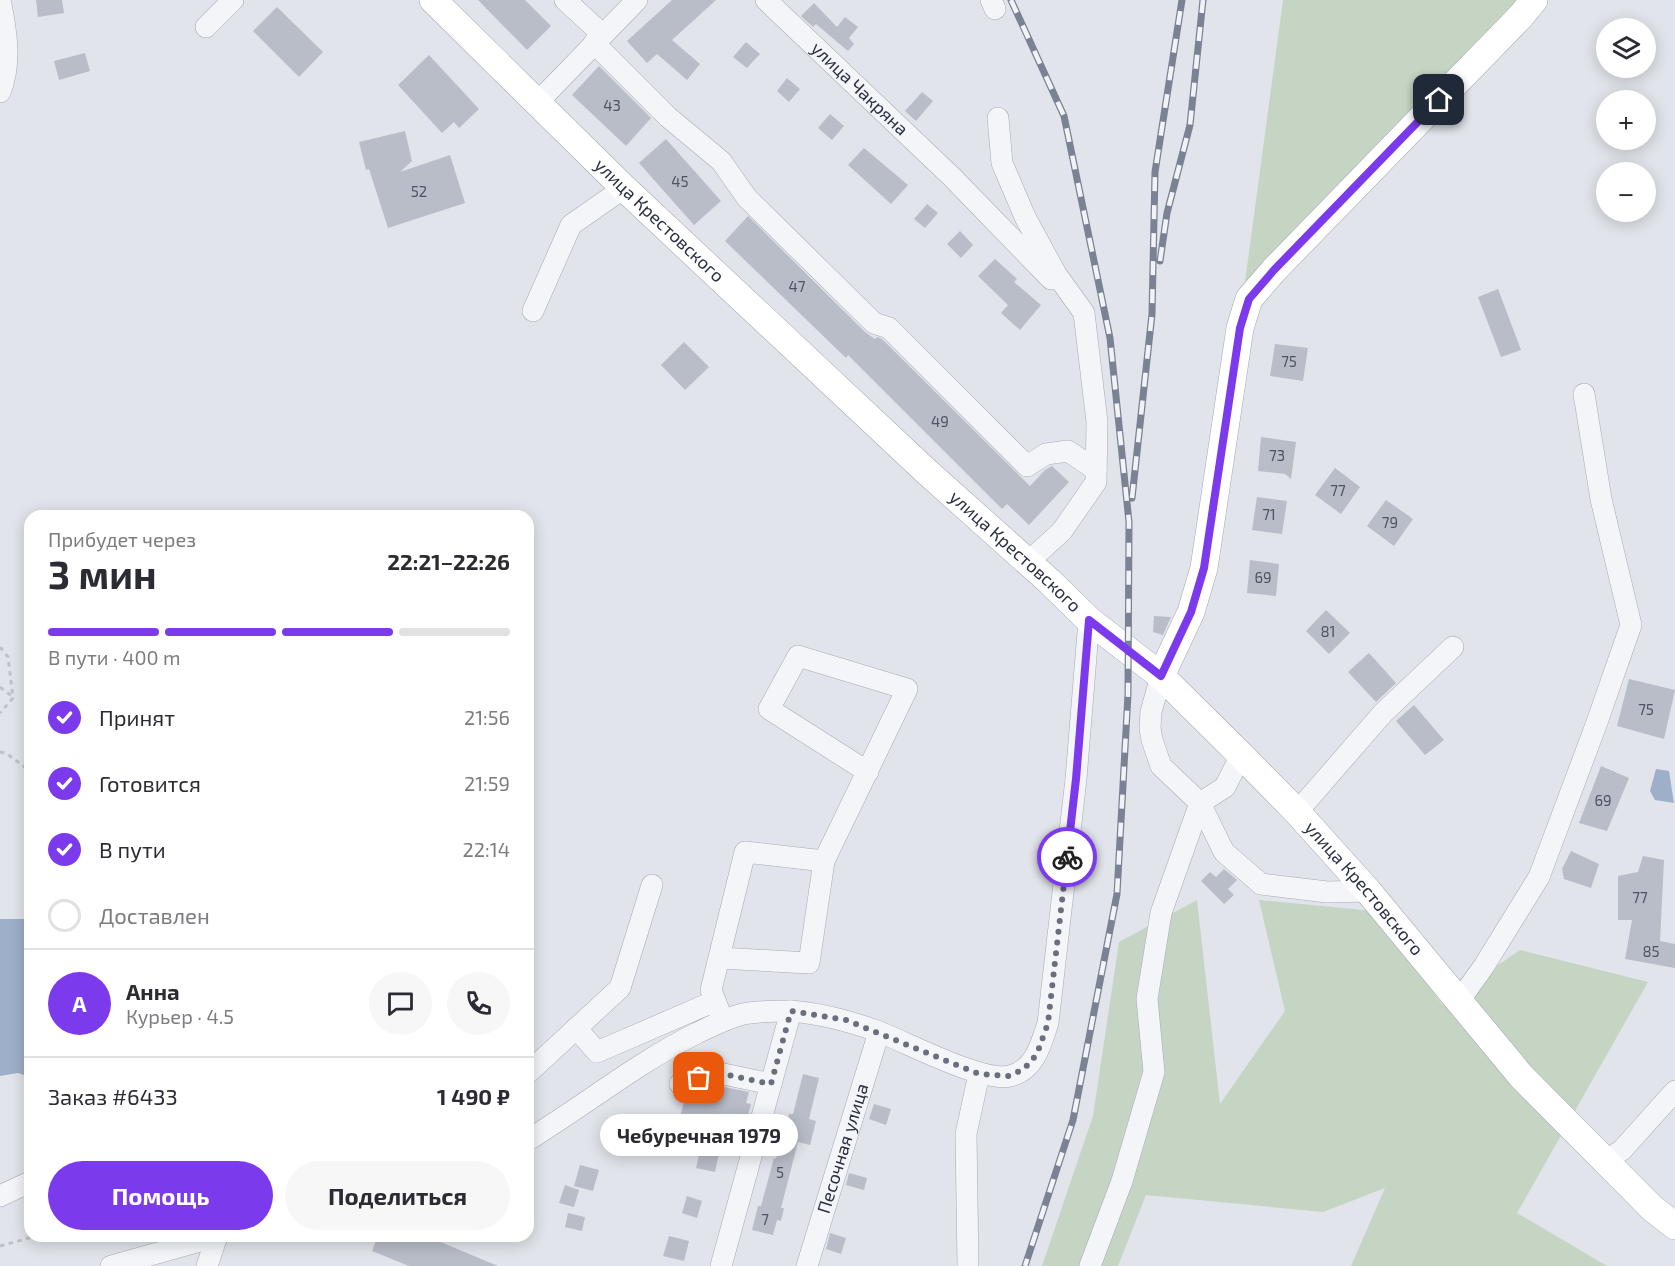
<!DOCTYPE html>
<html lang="ru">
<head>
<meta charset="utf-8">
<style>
  :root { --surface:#fff; --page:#f7f7f7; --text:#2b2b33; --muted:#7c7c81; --line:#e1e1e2; --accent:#7c3aed }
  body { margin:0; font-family:"Exo 2",sans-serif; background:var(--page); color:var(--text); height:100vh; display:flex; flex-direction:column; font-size:22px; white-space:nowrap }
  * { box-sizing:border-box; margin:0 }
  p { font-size:20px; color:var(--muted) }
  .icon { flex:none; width:33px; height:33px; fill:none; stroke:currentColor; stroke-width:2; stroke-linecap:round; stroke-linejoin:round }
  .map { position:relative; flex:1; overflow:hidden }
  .drawer { position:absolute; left:24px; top:510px; width:510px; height:732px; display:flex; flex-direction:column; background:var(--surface); border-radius:18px; box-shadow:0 3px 15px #0003 }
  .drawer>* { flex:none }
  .buttons { position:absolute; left:1596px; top:18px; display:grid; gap:12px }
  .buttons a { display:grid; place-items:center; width:60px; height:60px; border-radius:50%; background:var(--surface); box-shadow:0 3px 15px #0003; font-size:30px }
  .pin { position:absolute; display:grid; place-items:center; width:51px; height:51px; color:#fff; margin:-26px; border-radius:12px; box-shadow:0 3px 9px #0006 }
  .courier { position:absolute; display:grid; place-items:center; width:60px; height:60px; margin:-30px; border:4px solid #7c3aed; border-radius:50%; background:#fff; color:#222; box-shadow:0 2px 8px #0007 }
  .bubble { position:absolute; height:42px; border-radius:21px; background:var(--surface); box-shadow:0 3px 15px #0003; font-size:20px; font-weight:700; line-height:42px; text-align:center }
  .summary em { font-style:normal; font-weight:700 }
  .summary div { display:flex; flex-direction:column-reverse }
  .summary { display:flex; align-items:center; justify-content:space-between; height:102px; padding:0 24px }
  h1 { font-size:39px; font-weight:700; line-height:45px }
  .bar { display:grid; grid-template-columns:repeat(4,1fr); gap:9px 6px; align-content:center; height:72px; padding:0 24px }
  .bar i { height:8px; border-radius:4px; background:var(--line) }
  .bar .current { background:var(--accent) }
  .bar p { grid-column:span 4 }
  .line { display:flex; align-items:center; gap:15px; padding:0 24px; border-top:2px solid var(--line) }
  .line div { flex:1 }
  .round { display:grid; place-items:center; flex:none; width:63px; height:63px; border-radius:32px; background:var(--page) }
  ol { padding:0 24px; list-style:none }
  li { display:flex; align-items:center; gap:18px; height:66px }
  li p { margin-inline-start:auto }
  li .icon { padding:6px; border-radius:50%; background:var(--accent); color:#fff; stroke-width:4 }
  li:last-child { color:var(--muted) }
  li i { width:33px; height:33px; border:3px solid var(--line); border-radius:50% }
  .primary-button { display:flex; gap:12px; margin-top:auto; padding:12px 24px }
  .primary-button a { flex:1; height:69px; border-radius:36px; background:var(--accent); color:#fff; font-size:24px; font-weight:700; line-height:69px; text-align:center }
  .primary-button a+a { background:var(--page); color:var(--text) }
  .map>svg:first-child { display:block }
</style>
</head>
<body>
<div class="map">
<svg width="1675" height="1266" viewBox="0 0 1675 1266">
  <rect width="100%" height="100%" fill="#e1e4ea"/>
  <path fill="#c6d4c3" d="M1283 0H1521L1493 33 1245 282Z
    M1197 900 1220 1104 1285 1011 1259 900 1374 911 1442 1004 1520 950 1648 982 1517 1213 1607 1266H1351L1385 1188 1323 1212 1146 1195 1118 1266H1042L1093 1116 1119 942Z"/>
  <path fill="#9dafc9" d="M1656 769 1669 771 1674 803 1655 800 1650 791Z
    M0 919H30V1077L18 1073 0 1076Z"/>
  <path fill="#b9bdc7" d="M36 0H62L64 13 38 17Z
    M478 0H525L551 26 527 50Z
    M672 0H716L672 40 700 64 687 80 657 54 647 63 627 41Z
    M814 3 837 27 845 17 858 27 849 38 854 44 848 51 816 24 813 27 801 16Z
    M277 7 323 52 299 77 253 31Z
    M746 42 760 54 747 68 733 57Z
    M85 53 90 71 59 80 54 61Z
    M429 55 479 109 459 128 454 122 442 133 398 85Z
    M599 66 651 118 626 146 572 95Z
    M787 78 800 89 789 102 777 91Z
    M922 92 933 101 916 121 905 111Z
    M830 114 844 126 832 140 818 128Z
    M405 131 412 161 400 172 450 155 465 203 388 228 369 169 366 170 359 142Z
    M666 139 721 201 694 225 639 163Z
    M864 148 908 185 891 204 848 165Z
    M927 204 938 213 925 228 914 219Z
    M748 216 865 332 875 339 877 337 882 339 1030 486 1045 470 1052 466 1069 482 1029 525 1007 504 1002 509 848 355 846 358 725 241Z
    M960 231 973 245 961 258 947 244Z
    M995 259 1017 279 1014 282 1041 305 1020 330 1001 313 1008 305 978 276Z
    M1498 289 1521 350 1501 357 1478 297Z
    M684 342 709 367 685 390 661 365Z
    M1275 344 1308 348 1303 381 1270 376Z
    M1261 437 1296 442 1291 479 1285 474 1258 471Z
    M1335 468 1360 487 1341 514 1315 495Z
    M1257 497 1287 501 1282 534 1252 530Z
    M1386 500 1413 519 1394 546 1367 526Z
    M1250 560 1279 564 1276 596 1247 593Z
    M1326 610 1350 633 1329 654 1306 631Z
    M1154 616 1171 617 1163 635 1153 632Z
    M1369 653 1396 683 1376 702 1348 672Z
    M1629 679 1675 690 1664 739 1617 726Z
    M1414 705 1444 740 1425 755 1396 721Z
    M1601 766 1629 778 1607 831 1579 823Z
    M1571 851 1599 864 1591 888 1564 879 1562 869Z
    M1643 856 1664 860 1660 941 1675 944V968L1625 959 1632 920H1618V876L1638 872Z
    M1224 869 1237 880 1228 889 1234 895 1224 904 1201 881 1210 872 1216 877Z
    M803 1074 819 1078 809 1119 816 1121 810 1145 798 1142 781 1208H784L781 1221 777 1220 773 1235 752 1230 758 1206H761L774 1158 776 1159 789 1114H793Z
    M719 1086 749 1092 746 1103 751 1104 741 1140 723 1135 715 1172 696 1168 705 1130 678 1123 686 1096 702 1091 710 1093 711 1089Z
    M874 1104 891 1109 886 1125 869 1119Z
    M580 1165 599 1170 593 1191 574 1186Z
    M849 1173 867 1178 864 1190 846 1185Z
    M565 1185 579 1190 574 1207 559 1203Z
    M687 1196 702 1201 697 1218 682 1213Z
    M568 1213 585 1217 582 1231 565 1227Z
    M830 1233 846 1238 841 1254 826 1249Z
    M378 1236H426L498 1266H409L372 1251Z
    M669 1236 689 1241 684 1261 663 1256Z"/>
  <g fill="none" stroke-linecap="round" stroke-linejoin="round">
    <g stroke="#a6aab4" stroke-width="22">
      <g id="minor">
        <path d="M565 0 603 35"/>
        <path id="s1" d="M766 0 952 177 1051 279"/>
        <path d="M991 0 995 9"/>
        <path d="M206 27 233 0"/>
        <path d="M594 43 668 117 721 161 747 198 874 323 889 328 1027 466 1046 454 1068 451 1096 470"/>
        <path d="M0 92C12 64 6 28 0 0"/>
        <path d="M537 103 637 0"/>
        <path d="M998 118 1002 163 1025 217 1056 274 1084 313 1097 422 1096 482 1062 531 1027 563"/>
        <path d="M533 311 571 225 624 188"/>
        <path d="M1161 676 1151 712 1150 728 1152 740 1161 766 1200 803 1225 787 1241 755"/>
        <path d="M1200 803 1224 852 1261 884 1327 892 1368 891"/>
        <path d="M1297 812 1383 713 1453 647"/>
        <path d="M720 958 809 963 824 861"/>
        <path d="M1459 1001 1484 966 1539 877 1596 725 1631 625 1601 499 1584 394"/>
        <path d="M723 1021 711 990 745 852 824 861 907 689 798 656 769 709 868 772"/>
        <path d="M576 1028 597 1052 715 1001"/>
        <path d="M528 1073 620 988 652 885"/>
        <path d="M680 1084 719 1073 771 1084"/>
        <path d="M528 1140C585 1105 637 1063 697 1033 712 1026 727 1018 743 1014 758 1011 774 1011 789 1011 819 1013 849 1021 877 1031 906 1042 983 1083 1010 1076 1035 1070 1041 1044 1048 1023L1076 779 1089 620"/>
        <path d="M1605 1161 1622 1150 1675 1091"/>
        <path d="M0 1196 30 1182"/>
        <path d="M111 1266 218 1236"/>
        <path d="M207 1266 217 1236"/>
        <path d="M721 1266 791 1011"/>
        <path id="s2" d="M807 1266 879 1032"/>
        <path d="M968 1266 966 1134 979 1074"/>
        <path d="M1090 1266 1122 1181 1154 1072 1147 999 1161 913 1200 803"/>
      </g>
    </g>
    <g stroke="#a1a7b5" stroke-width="28">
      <g id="major">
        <path id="s3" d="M433 0 624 188 927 472 1049 581 1089 620 1161 676 1241 755 1297 812 1368 891 1521 1076 1652 1208 1675 1226"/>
        <path d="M1161 676 1191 612 1204 568 1240 328 1249 299 1274 270 1521 16 1534 0"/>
      </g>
    </g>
    <path stroke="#bfc2c9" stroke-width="3" stroke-dasharray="4.5 4.5" stroke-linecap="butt" d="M0 647 8 657 13 698 0 713
      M0 687 13 697
      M0 752 6 753 30 771
      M0 1246 36 1236"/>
    <use href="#minor" stroke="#f4f5f8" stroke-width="21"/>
    <use href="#major" stroke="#fff" stroke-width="27"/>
    <g stroke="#7b8293" stroke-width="7">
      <path id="rail" d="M1011 0 1064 116 1110 338 1129 522 1128 694 1117 894 1073 1120 1025 1266
        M1160 261 1167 213 1190 125 1203 0
        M1132 498 1152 314 1155 172 1182 0"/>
    </g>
    <use href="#rail" stroke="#f1f3f7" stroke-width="4.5" stroke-dasharray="14" stroke-linecap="butt"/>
  </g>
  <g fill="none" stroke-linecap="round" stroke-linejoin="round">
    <path stroke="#6a6f7d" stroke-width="6" stroke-dasharray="0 10.8" d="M699 1078 719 1073 771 1084 791 1011 846 1020 979 1074 1009 1076 1024 1069 1037 1054 1048 1023 1067 857"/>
    <path stroke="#7c3aed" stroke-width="8" d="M1067 857 1076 779 1089 620 1161 676 1191 612 1204 568 1240 328 1249 299 1274 270 1439 100"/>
  </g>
  <g text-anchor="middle" stroke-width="5" stroke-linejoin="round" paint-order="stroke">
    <g font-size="15" fill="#4e5363">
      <text x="612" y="111">43</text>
      <text x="680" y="187">45</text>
      <text x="419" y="197">52</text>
      <text x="797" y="292">47</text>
      <text x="1289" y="367">75</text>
      <text x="940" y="427">49</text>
      <text x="1277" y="461">73</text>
      <text x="1338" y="496">77</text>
      <text x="1269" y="520">71</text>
      <text x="1390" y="528">79</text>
      <text x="1263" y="583">69</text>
      <text x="1328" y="637">81</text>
      <text x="1646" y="715">75</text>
      <text x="1603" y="806">69</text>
      <text x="1640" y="903">77</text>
      <text x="1651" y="957">85</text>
      <text x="780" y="1178">5</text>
      <text x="765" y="1225">7</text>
    </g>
    <g font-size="18" fill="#2a3042" stroke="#f1f3f7">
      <text dy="6" stroke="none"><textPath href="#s1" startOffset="129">улица Чакряна</textPath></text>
      <text dy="6" stroke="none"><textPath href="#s3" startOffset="316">улица Крестовского</textPath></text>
      <text dy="6" stroke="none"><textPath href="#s3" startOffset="802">улица Крестовского</textPath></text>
      <text dy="6" stroke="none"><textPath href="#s3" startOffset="1288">улица Крестовского</textPath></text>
      <text dy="6" stroke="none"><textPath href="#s2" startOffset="123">Песочная улица</textPath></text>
    </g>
  </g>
</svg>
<div class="buttons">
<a><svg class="icon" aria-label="layers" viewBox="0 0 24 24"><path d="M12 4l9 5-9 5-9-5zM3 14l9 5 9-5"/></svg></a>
<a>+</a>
<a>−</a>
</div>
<div class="pin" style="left:699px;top:1078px;background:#ea580c"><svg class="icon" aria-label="bag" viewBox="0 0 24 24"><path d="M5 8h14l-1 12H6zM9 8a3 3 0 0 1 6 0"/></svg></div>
<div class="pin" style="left:1439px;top:100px;background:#1f2937"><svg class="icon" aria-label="home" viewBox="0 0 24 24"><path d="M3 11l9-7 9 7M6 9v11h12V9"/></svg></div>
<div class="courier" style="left:1067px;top:857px"><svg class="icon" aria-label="bike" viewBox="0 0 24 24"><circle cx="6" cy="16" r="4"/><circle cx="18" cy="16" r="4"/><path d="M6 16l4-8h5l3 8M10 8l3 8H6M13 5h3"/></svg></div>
<div class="bubble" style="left:600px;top:1114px;width:198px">Чебуречная 1979</div>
<section class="drawer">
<div class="summary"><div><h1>3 мин</h1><p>Прибудет через</p></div><em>22:21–22:26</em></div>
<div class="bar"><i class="current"></i><i class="current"></i><i class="current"></i><i></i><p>В пути · 400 m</p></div>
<ol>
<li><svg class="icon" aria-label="check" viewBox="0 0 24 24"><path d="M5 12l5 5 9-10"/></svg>Принят<p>21:56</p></li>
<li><svg class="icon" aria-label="check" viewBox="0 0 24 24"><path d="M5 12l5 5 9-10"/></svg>Готовится<p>21:59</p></li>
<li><svg class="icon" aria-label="check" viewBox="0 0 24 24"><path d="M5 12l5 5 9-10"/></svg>В пути<p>22:14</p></li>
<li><i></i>Доставлен</li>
</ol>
<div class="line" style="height:108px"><b class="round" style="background:var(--accent);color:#fff">А</b><div><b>Анна</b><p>Курьер · 4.5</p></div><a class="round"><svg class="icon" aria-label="chat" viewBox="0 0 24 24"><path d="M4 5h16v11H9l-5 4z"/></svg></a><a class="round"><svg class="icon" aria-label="phone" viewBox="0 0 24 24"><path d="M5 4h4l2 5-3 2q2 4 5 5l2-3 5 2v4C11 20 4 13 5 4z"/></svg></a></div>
<div class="line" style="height:78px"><div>Заказ #6433</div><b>1 490 ₽</b></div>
<div class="primary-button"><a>Помощь</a><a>Поделиться</a></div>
</section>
</div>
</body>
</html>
